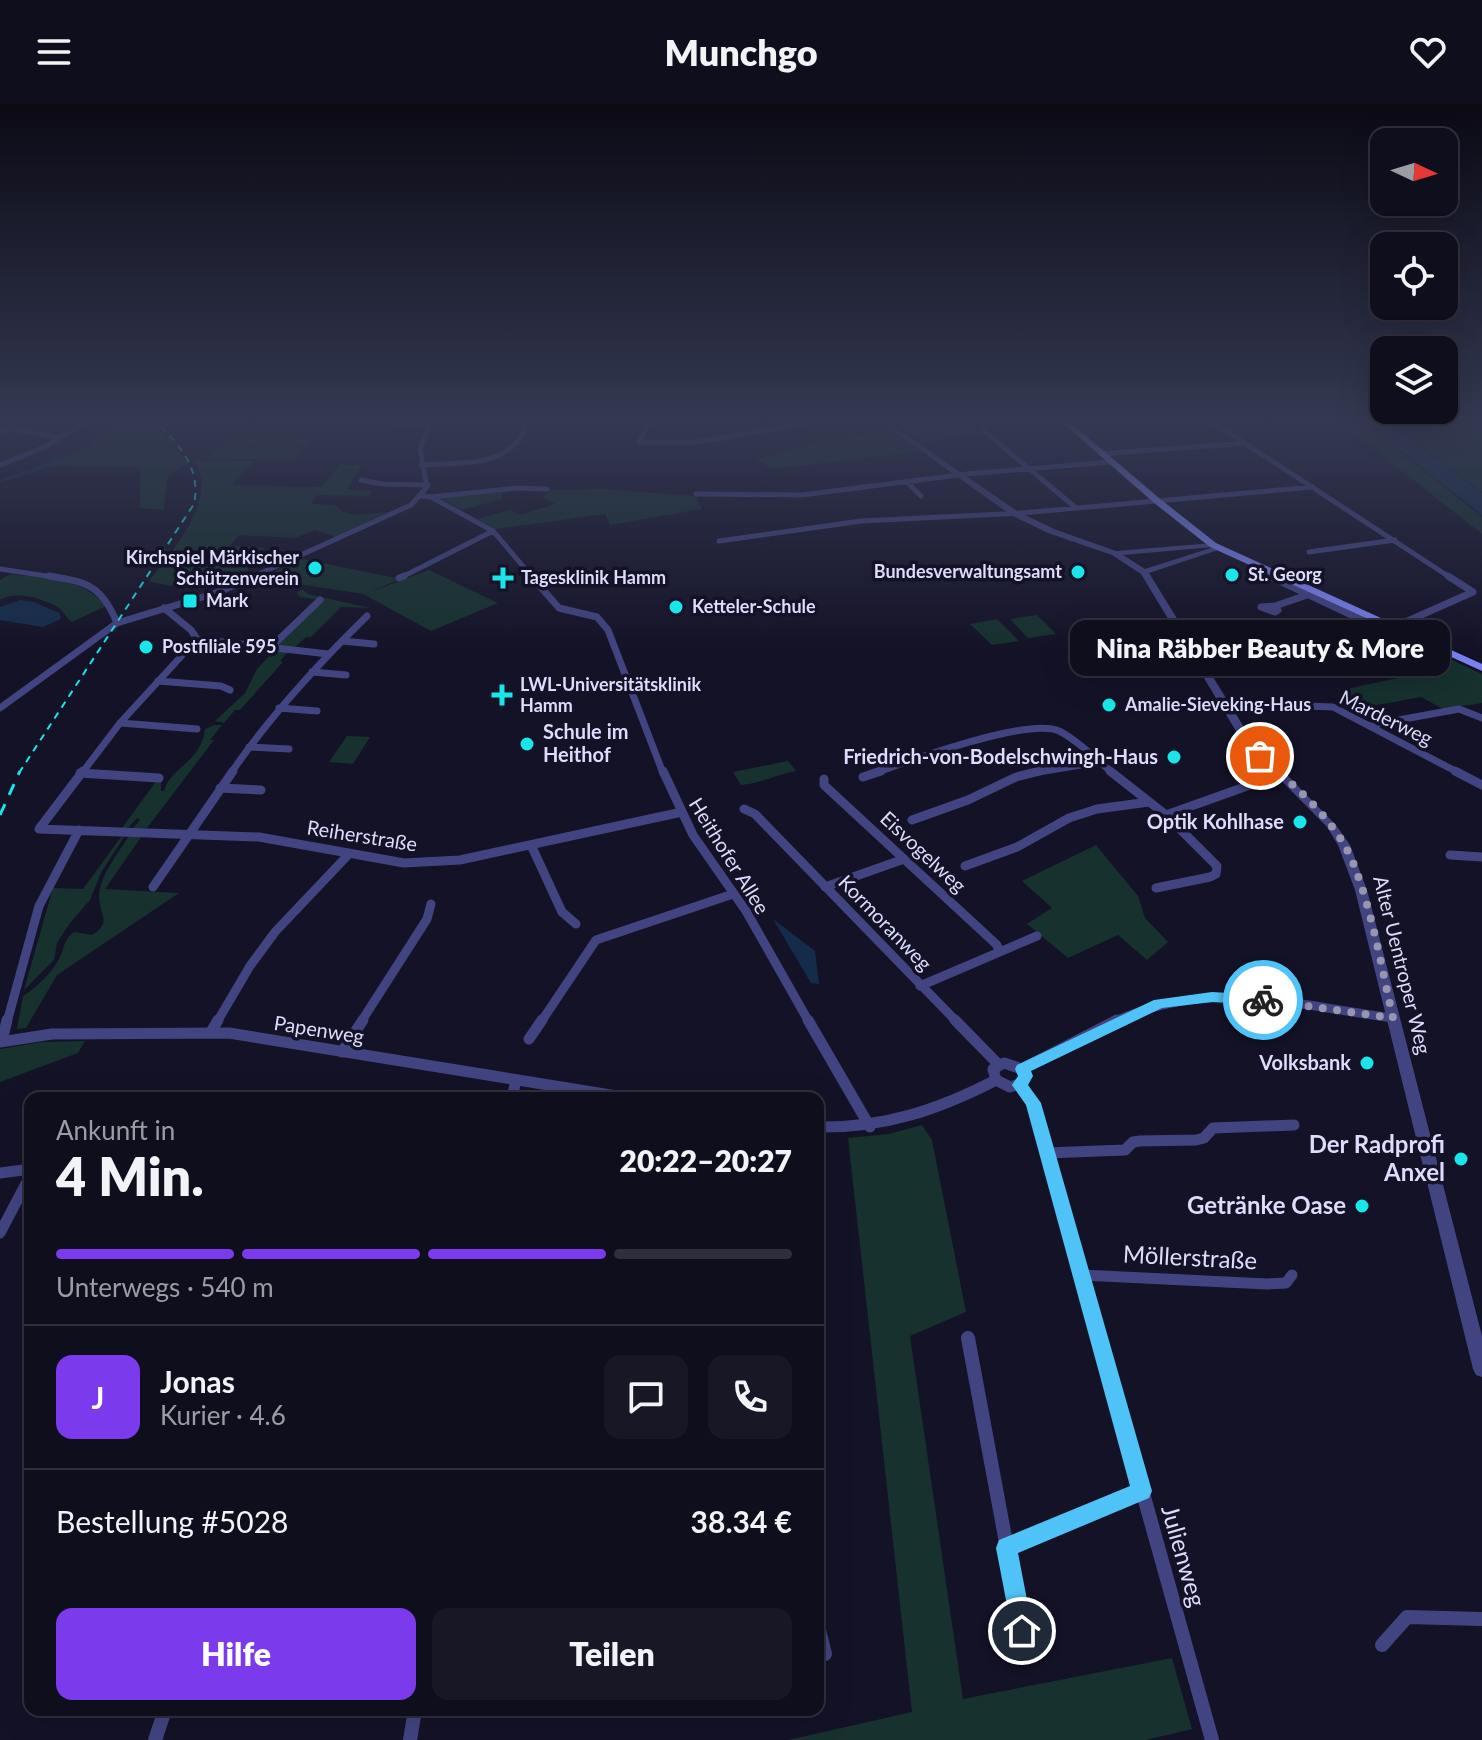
<!DOCTYPE html>
<html lang="de">
<head>
<meta charset="utf-8">
<style>
  :root { --surface:#0f0e1d; --page:#181726; --text:#f1f3f6; --muted:#9b9ca4; --line:#2f2e3b; --accent:#7c3aed }
  body { margin:0; font-family:Lato,sans-serif; background:var(--page); color:var(--text); height:100vh; display:flex; flex-direction:column; font-size:30px; white-space:nowrap }
  * { box-sizing:border-box; margin:0 }
  p { font-size:26px; color:var(--muted) }
  .icon { flex:none; width:44px; height:44px; fill:none; stroke:currentColor; stroke-width:2; stroke-linecap:round; stroke-linejoin:round }
  .map { position:relative; flex:1; overflow:hidden }
  .drawer { position:absolute; left:24px; top:988px; width:800px; height:624px; display:flex; flex-direction:column; background:var(--surface); border-radius:16px; box-shadow:0 8px 32px #0002,0 0 0 2px var(--line) }
  .drawer>* { flex:none }
  .needle { width:52px; rotate:94deg }
  .tools { position:absolute; left:1370px; top:24px; display:grid; gap:16px }
  .tools a { display:grid; place-items:center; width:88px; height:88px; border-radius:16px; background:var(--surface); box-shadow:0 8px 32px #0002,0 0 0 2px var(--line); font-size:40px }
  .pin { position:absolute; display:grid; place-items:center; width:68px; height:68px; color:#fff; margin:-34px; border:4px solid #fff; border-radius:50%; box-shadow:0 2px 8px #0007 }
  .courier { position:absolute; display:grid; place-items:center; width:80px; height:80px; margin:-40px; border:6px solid #4fc3f7; border-radius:50%; background:#fff; color:#222; box-shadow:0 2px 10px #0007 }
  .bubble { position:absolute; height:56px; border-radius:16px; background:var(--surface); box-shadow:0 8px 32px #0002,0 0 0 2px var(--line); font-size:26px; font-weight:800; line-height:56px; text-align:center }
  .summary em { font-style:normal; font-weight:800 }
  .summary div { display:flex; flex-direction:column-reverse }
  .summary { display:flex; align-items:center; justify-content:space-between; height:136px; padding:0 32px }
  h1 { font-size:52px; font-weight:800; line-height:60px }
  .bar { display:grid; grid-template-columns:repeat(4,1fr); gap:12px 8px; align-content:center; height:96px; padding:0 32px }
  .bar i { height:10px; border-radius:6px; background:var(--line) }
  .bar .selected { background:var(--accent) }
  .bar p { grid-column:span 4 }
  .line { display:flex; align-items:center; gap:20px; padding:0 32px; border-top:2px solid var(--line) }
  .line div { flex:1 }
  .round { display:grid; place-items:center; flex:none; width:84px; height:84px; border-radius:16px; background:var(--page) }
  .button { display:flex; gap:16px; margin-top:auto; padding:16px 32px }
  .button a { flex:1; height:92px; border-radius:16px; background:var(--accent); color:#fff; font-size:32px; font-weight:800; line-height:92px; text-align:center }
  .button a+a { background:var(--page); color:var(--text) }
  header { display:flex; justify-content:space-between; align-items:center; height:104px; padding:0 32px; background:var(--surface); font-size:36px; font-weight:800 }
  .map>svg:first-child { display:block }
</style>
</head>
<body>
<header><svg class="icon" aria-label="menu" viewBox="0 0 24 24"><path d="M4 6h16M4 12h16M4 18h16"/></svg>Munchgo<svg class="icon" aria-label="heart" viewBox="0 0 24 24"><path d="M12 20l-8-8c-3-5 5-10 8-4 3-6 11-1 8 4z"/></svg></header>
<div class="map">
<svg width="1482" height="1636" viewBox="0 0 1482 1636">
  <rect width="100%" height="100%" fill="#141227"/>
  <path fill="#16312e" d="M114 319H155L190 361 179 363 167 374 164 406 140 404V363L51 362 0 379 83 346Z
    M894 319H972L978 327 924 339Z
    M1341 319H1364L1482 413V430Z
    M1391 319H1482V388L1395 322Z
    M891 326 920 348 772 365 756 355 803 342Z
    M228 335 310 336 293 356 208 354Z
    M194 357H255L231 381 321 383 340 361H362L347 385 373 387 369 392 317 391 311 400 336 401C349 417 369 408 388 408L335 433 315 426 295 434 239 431 230 442 266 444 251 451 246 473 230 480 188 472 171 482 152 478 149 477C170 449 221 393 194 357Z
    M603 385 696 392 702 405 610 421 605 410 495 425 477 415 511 406 520 411 555 400 543 393 551 386Z
    M503 386 502 395 462 406 439 394Z
    M303 455 400 475 365 490 429 466 498 499 431 527 363 490 260 474Z
    M11 470C45 474 83 474 106 502L72 518C66 514 64 508 59 504 43 494 15 486 0 496V476Z
    M302 485 308 490 370 504 341 503 311 533H306L294 544 274 542 320 496 300 493 297 489Z
    M1037 511 1056 530 1028 534 1010 515Z
    M997 515 1019 537 992 541 970 520Z
    M281 546 289 547 280 557 283 558 240 606H235L224 619 215 617 245 589 257 565 272 549Z
    M1452 556 1482 570V599L1443 605 1421 593 1350 606 1338 600 1351 584 1426 568Z
    M215 621H222L210 636H214L147 724H133L140 716 137 714 128 724H122L157 676 161 678V687H164C170 663 201 659 205 625Z
    M347 632 370 633 353 660 329 658Z
    M788 657 796 667C776 671 761 679 741 681L733 668Z
    M121 733H124L101 769 90 796 70 819 57 839 54 856 24 886 53 784 83 785Z
    M128 733H141L105 785 179 789 57 871 26 924 17 925 23 892C37 883 51 870 59 855 65 844 63 836 74 828L92 831C113 818 99 811 99 792 100 771 118 750 128 733Z
    M1096 741 1138 792 1145 814 1168 838 1147 856 1118 831 1068 854 1027 820 1052 804 1022 777Z
    M85 937 78 949 0 978V945L41 938Z
    M922 1021 932 1036 966 1208 910 1232 963 1595 1172 1554 1192 1625 1146 1636H788L912 1608 848 1034 889 1030Z"/>
  <path fill="#142c4a" d="M1366 319H1389L1482 389V411Z
    M20 496 34 498 59 509 61 515 43 523 0 516V503Z
    M773 815 815 847 819 880 811 879Z"/>
  <g fill="none" stroke-linecap="round" stroke-linejoin="round">
    <path stroke="#142c4a" stroke-width="2" d="M0 377 85 346 116 319"/>
    <path stroke="#424482" stroke-width="5" d="M396 319 428 321
      M649 319 639 338H697L808 319
      M1214 319 1451 474
      M8 324 60 334
      M983 326 1076 404
      M0 327 21 319
      M1102 350 1245 339
      M0 361 47 342 83 319
      M421 361C461 358 513 365 527 319
      M361 376 382 380 428 381
      M906 377 921 392
      M696 390 802 391 966 370 1111 358
      M422 392 431 393 493 427 533 474
      M431 393 517 384 547 385
      M719 437 861 417 1021 409 1313 383
      M1309 448 1395 436
      M1261 463 1271 474
      M0 465 60 474
      M250 474 411 401 427 383 420 345 430 319
      M400 474 493 427"/>
    <path stroke="#424482" stroke-width="7" d="M49 472C88 478 102 482 117 519
      M531 472 559 504 597 513 608 526 663 669
      M1269 472 1385 527
      M399 474 404 472
      M1275 502 1278 506 1275 508 1261 503Z
      M1275 502 1307 491
      M197 535 328 550
      M342 537 374 540
      M271 543 320 496
      M1276 553 1331 543 1385 527 1473 488 1448 472
      M312 568 346 571
      M158 577 221 582 230 586
      M1222 599 1333 603 1459 669
      M0 604 117 519 216 489 255 472
      M279 604 317 607
      M120 619 197 625
      M1371 621 1459 605 1482 614
      M249 643 289 645
      M82 669 120 619 197 535 191 526 164 504
      M231 669C270 612 318 560 367 512
      M875 669C909 657 1028 613 1059 627 1078 636 1096 656 1113 669
      M1032 669 1099 658"/>
    <path stroke="#424482" stroke-width="9" d="M83 667 39 725 259 733 404 759 460 756 682 708
      M663 667 693 731 746 807 809 918
      M1110 667 1166 711 1217 762 1216 770 1210 773 1156 784
      M1455 667 1482 681
      M80 669 159 674
      M863 673 881 667
      M824 675V681L997 841 999 848
      M220 684 261 686
      M744 705 755 710 957 918
      M1166 711 1281 670
      M912 716 968 696 1016 673 1040 667
      M531 741 562 808 576 820
      M1450 751 1482 753
      M965 762 1017 743 1069 714 1097 705 1149 698
      M153 783 233 667
      M825 783 904 755
      M920 882 1037 832
      M7 918 39 802 79 726
      M217 918 250 862 275 828 348 751
      M361 918 427 815 431 800
      M541 918 596 836 733 790
      M1113 918C1211 873 1292 901 1393 914"/>
    <path stroke="#424482" stroke-width="11" d="M808 916 870 1023
      M955 916 998 960
      M211 928 218 916
      M529 935 542 916
      M2 937 7 916
      M0 938 52 930 229 929 629 994
      M342 948 363 916
      M1004 959 1022 965 1026 972 1023 979 1010 983 996 976 993 965Z
      M1022 965 1117 916
      M1020 981 1033 999 1099 1234
      M512 994 516 976
      M818 1023C884 1024 938 1006 996 976
      M1047 1049 1125 1046 1133 1038 1140 1037 1196 1036 1204 1034 1213 1024 1294 1021
      M0 1069 30 1065
      M0 1129 30 1072
      M1082 1171 1267 1180 1286 1179 1292 1171"/>
    <path stroke="#424482" stroke-width="14" d="M1099 1232 1212 1636
      M968 1234 1007 1444 1142 1387
      M1007 1444 1022 1527
      M818 1522 825 1550
      M1382 1541 1407 1513 1482 1515
      M155 1636 165 1606
      M410 1636 415 1606"/>
    <path fill="#424482" fill-rule="evenodd" d="M882 319H889L1017 407 1054 425 1116 447 1213 439 1217 441 1213 443 1123 451 1145 465 1217 442 1224 444 1149 469 1250 633 1336 721 1350 741 1367 786 1482 1232V1273L1476 1271 1473 1265 1355 786 1338 741 1327 723 1242 637 1141 470 1112 451 1048 429 1011 411Z"/>
    <path fill="#7c82f3" fill-rule="evenodd" d="M1063 319H1071L1159 394 1216 439 1482 560V567L1210 443 1153 398Z"/>
    <path stroke="#19e6ea" stroke-width="2" stroke-dasharray="7 6" stroke-linecap="butt" d="M19 669 194 400C201 364 181 344 158 319"/>
    <path stroke="#19e6ea" stroke-width="3" stroke-dasharray="12 10" stroke-linecap="butt" d="M0 711 20 667"/>
  </g>
  <linearGradient id="sky" x2="0" y2="1"><stop stop-color="#0b0a15"/><stop offset="0.58" stop-color="#343952"/><stop offset="1" stop-color="#343952" stop-opacity="0"/></linearGradient>
  <rect width="1482" height="548" fill="url(#sky)"/>
  <path fill="#4fc3f7" d="M1212 888 1263 891 1270 896 1263 901 1212 898 1162 904 1031 967 1033 972 1028 981 1041 999 1152 1387 1149 1394 1018 1449 1033 1527 1030 1534 1022 1537 1015 1534 1012 1527 996 1444 999 1436 1130 1382 1026 1001 1012 981 1018 972 1015 965 1017 961 1154 896Z"/>
  <g fill="none" stroke-linecap="round" stroke-linejoin="round">
    <path stroke="#9795b1" stroke-width="8" stroke-dasharray="0 14.4" d="M1260 652C1290 678 1325 707 1345 742 1368 783 1382 866 1393 914L1263 896"/>
  </g>
  <g fill="#19e6ea" stroke="#141227" stroke-width="3">
    <circle cx="315" cy="464" r="8"/>
    <circle cx="1078" cy="468" r="8"/>
    <circle cx="1232" cy="471" r="8"/>
    <path d="M499 462h8v8h8v8h-8v8h-8v-8h-8v-8h8z"/>
    <rect x="182" y="489" width="16" height="16" rx="4"/>
    <circle cx="676" cy="503" r="8"/>
    <circle cx="146" cy="543" r="8"/>
    <path d="M498 579h8v8h8v8h-8v8h-8v-8h-8v-8h8z"/>
    <circle cx="1109" cy="601" r="8"/>
    <circle cx="527" cy="640" r="8"/>
    <circle cx="1174" cy="653" r="8"/>
    <circle cx="1300" cy="718" r="8"/>
    <circle cx="1367" cy="959" r="8"/>
    <circle cx="1461" cy="1055" r="8"/>
    <circle cx="1362" cy="1102" r="8"/>
  </g>
  <g text-anchor="middle" stroke-width="7" stroke-linejoin="round" paint-order="stroke">
    <g font-size="18" font-weight="bold" fill="#dddcfc" stroke="#141227" text-anchor="start">
      <text x="299" y="460" text-anchor="end">Kirchspiel Märkischer<tspan x="299" dy="21">Schützenverein</tspan></text>
      <text x="1062" y="474" text-anchor="end">Bundesverwaltungsamt</text>
      <text x="1248" y="477">St. Georg</text>
      <text x="521" y="480">Tagesklinik Hamm</text>
      <text x="206" y="503">Mark</text>
      <text x="692" y="509">Ketteler-Schule</text>
      <text x="162" y="549">Postfiliale 595</text>
      <text x="520" y="587">LWL-Universitätsklinik<tspan x="520" dy="21">Hamm</tspan></text>
      <text x="1125" y="607">Amalie-Sieveking-Haus</text>
    </g>
    <g font-size="20" fill="#dddcfc" stroke="#141227">
      <text transform="translate(1386 614) rotate(26)" y="7">Marderweg</text>
      <text transform="translate(362 732) rotate(9)" y="7">Reiherstraße</text>
      <text transform="translate(923 748) rotate(43)" y="7">Eisvogelweg</text>
      <text transform="translate(729 752) rotate(58)" y="7">Heithofer Allee</text>
      <text transform="translate(885 819) rotate(46)" y="7">Kormoranweg</text>
      <text transform="translate(1402 861) rotate(76)" y="7">Alter Uentroper Weg</text>
      <text transform="translate(319 926) rotate(9)" y="7">Papenweg</text>
    </g>
    <g font-size="20" font-weight="bold" fill="#dddcfc" stroke="#141227" text-anchor="end">
      <text x="543" y="635" text-anchor="start">Schule im<tspan x="543" dy="23">Heithof</tspan></text>
      <text x="1158" y="660">Friedrich-von-Bodelschwingh-Haus</text>
      <text x="1284" y="725">Optik Kohlhase</text>
      <text x="1351" y="966">Volksbank</text>
    </g>
    <g font-size="24" font-weight="bold" fill="#dddcfc" stroke="#141227" text-anchor="end">
      <text x="1445" y="1049">Der Radprofi<tspan x="1445" dy="28">Anxel</tspan></text>
      <text x="1346" y="1110">Getränke Oase</text>
    </g>
    <g font-size="24" fill="#dddcfc" stroke="#141227">
      <text transform="translate(1190 1154) rotate(3)" y="8">Möllerstraße</text>
      <text transform="translate(1183 1452) rotate(74)" y="8">Julienweg</text>
    </g>
  </g>
</svg>
<div class="tools">
<a><svg class="needle" viewBox="-14 -14 28 28"><path d="M0-13l5 13h-10z" fill="#e53935"/><path d="M0 13l5-13h-10z" fill="#9b9ca4"/></svg></a>
<a><svg class="icon" aria-label="locate" viewBox="0 0 24 24"><circle cx="12" cy="12" r="6"/><path d="M12 2v4M12 18v4M2 12h4M18 12h4"/></svg></a>
<a><svg class="icon" aria-label="layers" viewBox="0 0 24 24"><path d="M12 4l9 5-9 5-9-5zM3 14l9 5 9-5"/></svg></a>
</div>
<div class="pin" style="left:1260px;top:652px;background:#ea580c"><svg class="icon" aria-label="bag" viewBox="0 0 24 24"><path d="M5 8h14l-1 12H6zM9 8a3 3 0 0 1 6 0"/></svg></div>
<div class="pin" style="left:1022px;top:1527px;background:#1f2937"><svg class="icon" aria-label="home" viewBox="0 0 24 24"><path d="M3 11l9-7 9 7M6 9v11h12V9"/></svg></div>
<div class="courier" style="left:1263px;top:896px"><svg class="icon" aria-label="bike" viewBox="0 0 24 24"><circle cx="6" cy="16" r="4"/><circle cx="18" cy="16" r="4"/><path d="M6 16l4-8h5l3 8M10 8l3 8H6M13 5h3"/></svg></div>
<div class="bubble" style="left:1070px;top:516px;width:380px">Nina Räbber Beauty &amp; More</div>
<section class="drawer">
<div class="summary"><div><h1>4 Min.</h1><p>Ankunft in</p></div><em>20:22–20:27</em></div>
<div class="bar"><i class="selected"></i><i class="selected"></i><i class="selected"></i><i></i><p>Unterwegs · 540 m</p></div>
<div class="line" style="height:144px"><b class="round" style="background:var(--accent);color:#fff">J</b><div><b>Jonas</b><p>Kurier · 4.6</p></div><a class="round"><svg class="icon" aria-label="chat" viewBox="0 0 24 24"><path d="M4 5h16v11H9l-5 4z"/></svg></a><a class="round"><svg class="icon" aria-label="phone" viewBox="0 0 24 24"><path d="M5 4h4l2 5-3 2q2 4 5 5l2-3 5 2v4C11 20 4 13 5 4z"/></svg></a></div>
<div class="line" style="height:104px"><div>Bestellung #5028</div><b>38.34 €</b></div>
<div class="button"><a>Hilfe</a><a>Teilen</a></div>
</section>
</div>
</body>
</html>
